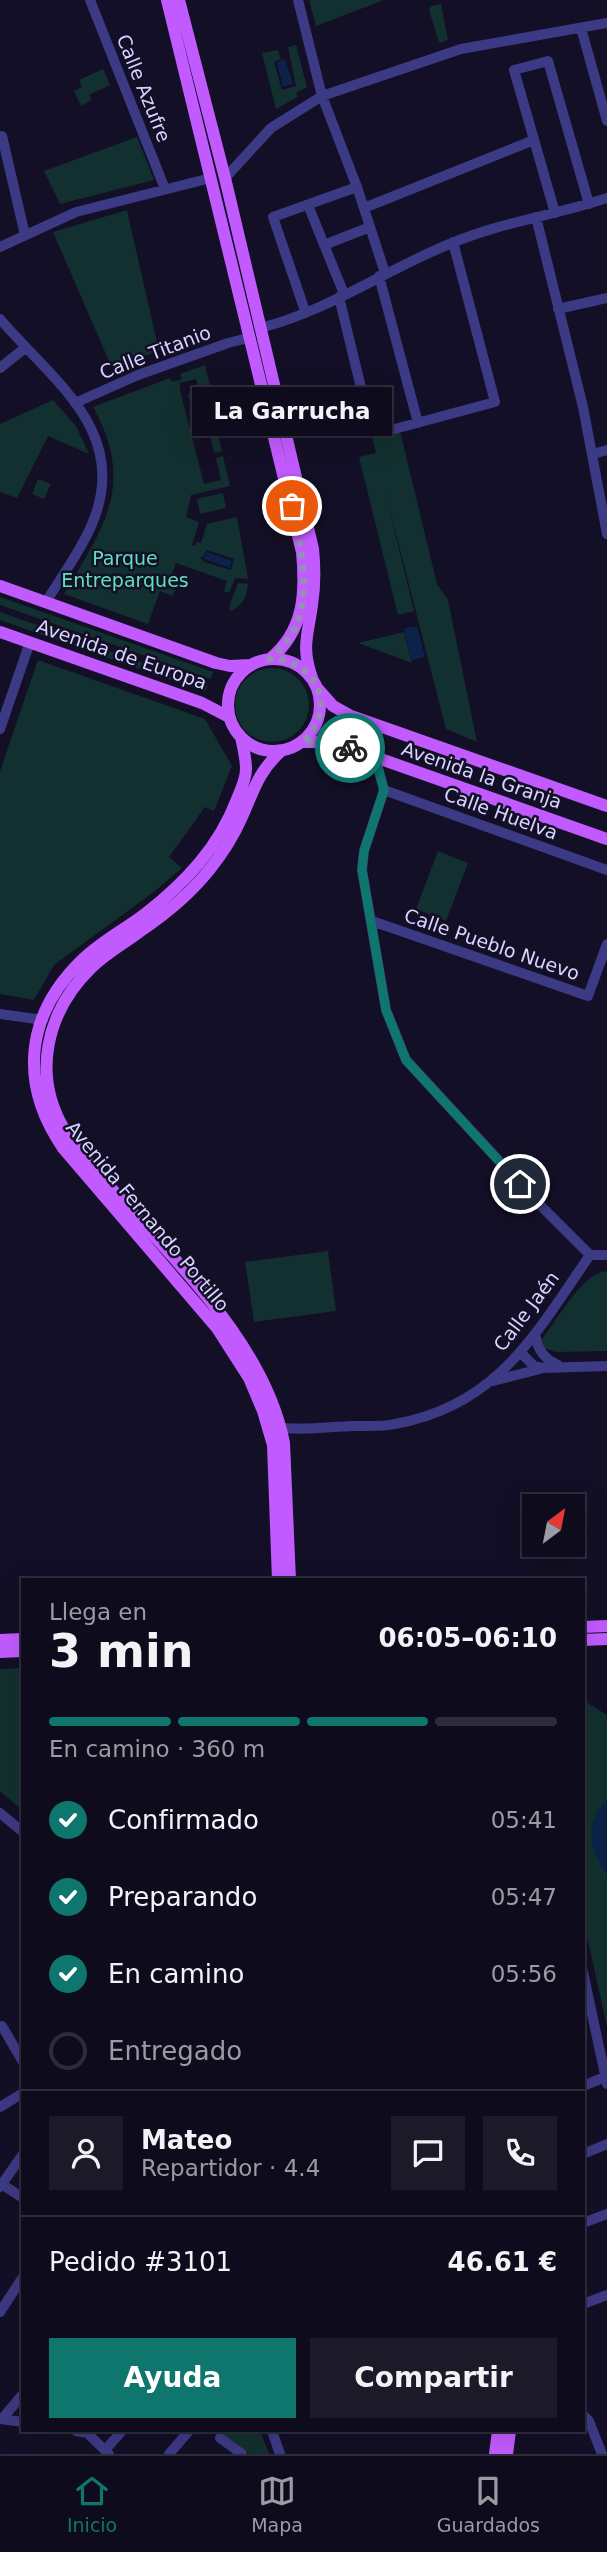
<!DOCTYPE html>
<html lang="es">
<head>
<meta charset="utf-8">
<style>
  :root { --surface:#0e0b1c; --page:#1c1929; --text:#f1f3f6; --muted:#9b9ba3; --line:#2e2b3b; --accent:#0f766e }
  body { margin:0; font-family:"DejaVu Sans",sans-serif; background:var(--page); color:var(--text); height:100vh; display:flex; flex-direction:column; font-size:26px; white-space:nowrap }
  * { box-sizing:border-box; margin:0 }
  p { font-size:23px; color:var(--muted) }
  .icon { flex:none; width:38px; height:38px; fill:none; stroke:currentColor; stroke-width:2; stroke-linecap:round; stroke-linejoin:round }
  .map { position:relative; flex:1; overflow:hidden }
  .side { position:absolute; left:21px; top:1578px; width:564px; height:854px; display:flex; flex-direction:column; background:var(--surface); border-radius:0px; box-shadow:0 7px 28px #0002,0 0 0 2px var(--line) }
  .side>* { flex:none }
  .needle { width:46px; rotate:32deg }
  .controls { position:absolute; left:522px; top:1494px; display:grid; gap:14px }
  .controls a { display:grid; place-items:center; width:63px; height:63px; border-radius:0px; background:var(--surface); box-shadow:0 7px 28px #0002,0 0 0 2px var(--line); font-size:35px }
  .pin { position:absolute; display:grid; place-items:center; width:60px; height:60px; color:#fff; margin:-30px; border:4px solid #fff; border-radius:50%; box-shadow:0 2px 7px #0007 }
  .courier { position:absolute; display:grid; place-items:center; width:70px; height:70px; margin:-35px; border:5px solid #0f766e; border-radius:50%; background:#fff; color:#222; box-shadow:0 2px 9px #0007 }
  .bubble { position:absolute; height:49px; border-radius:0px; background:var(--surface); box-shadow:0 7px 28px #0002,0 0 0 2px var(--line); font-size:23px; font-weight:700; line-height:49px; text-align:center }
  .overview em { font-style:normal; font-weight:700 }
  .overview div { display:flex; flex-direction:column-reverse }
  .overview { display:flex; align-items:center; justify-content:space-between; height:119px; padding:0 28px }
  h1 { font-size:46px; font-weight:700; line-height:52px }
  .bar { display:grid; grid-template-columns:repeat(4,1fr); gap:10px 7px; align-content:center; height:84px; padding:0 28px }
  .bar i { height:9px; border-radius:5px; background:var(--line) }
  .bar .selected { background:var(--accent) }
  .bar p { grid-column:span 4 }
  .line { display:flex; align-items:center; gap:18px; padding:0 28px; border-top:2px solid var(--line) }
  .line div { flex:1 }
  .round { display:grid; place-items:center; flex:none; width:74px; height:74px; border-radius:0px; background:var(--page) }
  ol { padding:0 28px; list-style:none }
  li { display:flex; align-items:center; gap:21px; height:77px }
  li p { margin-inline-start:auto }
  li .icon { padding:7px; border-radius:50%; background:var(--accent); color:#fff; stroke-width:4 }
  li:last-child { color:var(--muted) }
  li i { width:38px; height:38px; border:4px solid var(--line); border-radius:50% }
  .primary-button { display:flex; gap:14px; margin-top:auto; padding:14px 28px }
  .primary-button a { flex:1; height:80px; border-radius:0px; background:var(--accent); color:#fff; font-size:28px; font-weight:700; line-height:80px; text-align:center }
  .primary-button a+a { background:var(--page); color:var(--text) }
  .dock { display:flex; justify-content:space-around; align-items:center; height:98px; border-top:2px solid var(--line); background:var(--surface); font-size:19px; color:var(--muted) }
  .dock a { display:grid; justify-items:center; gap:4px }
  .dock .selected { color:var(--accent) }
  .map>svg:first-child { display:block }
</style>
</head>
<body>
<div class="map">
<svg width="607" height="2454" viewBox="0 0 607 2454">
  <rect width="100%" height="100%" fill="#130f26"/>
  <path fill="#12302f" fill-rule="evenodd" d="M309 0H384L316 26Z
    M441 4 448 40 439 43 429 10 431 6Z
    M296 45 307 87 296 93 298 97 276 109 262 53 278 50 280 58H283L274 62 282 90 296 86 288 47Z
    M103 69 110 85 89 95 92 100 81 106 74 91 82 87 79 80Z
    M137 137 154 180 60 204 44 171Z
    M127 210 159 351 112 368 53 232Z
    M205 365 212 394 208 395 209 399 202 401 196 379 180 383V390L204 484 221 480 216 458 223 456 230 486 191 495 186 517 199 522 192 545 195 546 196 542 201 543 207 524 237 517 248 579 235 578 229 593 224 591 227 581 176 563 167 587 175 590 173 596 160 591 148 624 64 594C104 527 136 484 93 407L170 378 172 382 182 379 180 374ZM207 550 234 559 231 570 204 562 200 557H203Z
    M194 393 202 426 196 427 188 394Z
    M53 400 76 426 89 454 48 436 17 498 0 492V424Z
    M210 403 222 451 214 453 203 405Z
    M400 431 437 584 448 600 477 742 446 729 385 491 414 611 398 615 359 457 376 453 372 436Z
    M38 479 51 484 44 499 32 494Z
    M223 493 226 508 200 514 197 499Z
    M238 583 248 584C246 598 244 604 231 611L229 607Z
    M0 597 213 672 211 679 0 605Z
    M0 612 208 686 205 692 0 620Z
    M404 632 412 663 358 643Z
    M38 660 205 719 232 766 214 811 205 807 169 857 182 868 155 891 54 965 34 1000 0 994V771Z
    M235 705a37 37 0 1 1 74 0a37 37 0 1 1-74 0Z
    M438 851 468 863 446 921 416 909Z
    M328 1251 336 1311 254 1322 245 1262Z
    M607 1271V1351L556 1352 544 1348 542 1339C556 1321 583 1272 607 1271Z
    M23 1668V1811L0 1791V1669Z
    M583 1700 607 1715V2027L583 1918Z
    M225 2431H260L269 2454H250L222 2435Z"/>
  <path fill="#0c2248" d="M285 59 293 84 283 87 277 63Z
    M207 552 232 561 230 568 204 559Z
    M417 626 425 657 411 660 404 628Z
    M607 1800V1874C589 1852 584 1821 607 1800Z"/>
  <g fill="none" stroke-linecap="round" stroke-linejoin="round">
    <path stroke="#3d3a85" stroke-width="10" d="M90 0 165 189
      M298 0 322 96 357 187 385 273
      M581 28 607 121
      M0 137 2 136 25 235
      M225 178 271 128 322 96 461 49 607 23
      M308 205 344 294
      M364 208 534 140
      M555 213 514 70 548 61 589 204
      M536 217 583 407 607 534
      M324 245 370 227
      M0 247 76 212 211 178
      M379 276 418 423
      M339 297 371 429 377 432 387 431 495 402 453 242
      M558 309 607 298
      M305 311 273 217 357 187
      M0 319C53 381 131 432 92 524 81 551 61 577 46 602
      M260 328C328 311 387 269 452 243 502 222 556 215 607 198
      M0 368 25 348
      M75 403 138 375 228 343 248 338
      M593 454 607 450
      M0 729 30 642
      M367 755 377 764 384 790 364 851 362 870 386 1010 406 1060 537 1202 590 1255
      M384 790 607 870
      M372 921 588 996 607 944
      M0 1014 43 1020
      M590 1255H607
      M535 1334C538 1350 543 1358 558 1365
      M521 1353 534 1366 543 1368 607 1366
      M493 1381 540 1369
      M273 1427C299 1431 326 1427 353 1426 367 1426 382 1427 395 1424 498 1406 536 1333 590 1255
      M0 1813 23 1832
      M583 1972 607 2084
      M2 2026 23 2062
      M583 2086 605 2077
      M0 2107 23 2093
      M583 2154 607 2144
      M0 2183 23 2198
      M0 2187 23 2154
      M583 2223 607 2214
      M583 2304 607 2295
      M0 2312 23 2277
      M583 2415 589 2421 602 2454
      M0 2419 23 2422
      M2 2419 23 2394
      M76 2431 87 2433 109 2454
      M272 2431 280 2454
      M220 2438 242 2454
      M105 2450 122 2431
      M169 2454 189 2431"/>
    <path stroke="#c25bff" stroke-width="12" d="M167 0 302 552C306 594 304 631 270 659
      M179 0 225 178 313 549C315 568 315 586 312 605 308 636 301 646 312 678
      M0 586 216 663 230 666 250 665
      M0 632 202 703 229 717
      M228 705a46 46 0 1 1 92 0a46 46 0 1 1-92 0Z
      M318 689 333 706 351 716 607 806
      M241 737C243 747 246 758 246 769 246 779 241 790 237 799 219 847 185 883 145 914 124 930 100 942 81 961 25 1016 19 1084 63 1148L217 1328 249 1378 263 1411 273 1445 278 1580
      M303 742H327L341 745 607 839
      M281 751C257 773 254 791 241 819 233 837 222 854 210 869 191 893 167 913 142 930 125 943 106 953 91 968 46 1012 32 1075 64 1129 133 1228 260 1321 284 1443L290 1580
      M583 1627 607 1626
      M0 1640 23 1639
      M583 1640 607 1639
      M0 1652 23 1651
      M495 2454 498 2431
      M507 2454 510 2431"/>
  </g>
  <g fill="none" stroke-linecap="round" stroke-linejoin="round">
    <path stroke="#948fb3" stroke-width="7" stroke-dasharray="0 12.6" d="M292 506C303 560 319 619 270 659 318 660 338 708 303 742H327L350 748"/>
    <path stroke="#0f766e" stroke-width="9" d="M350 748 367 755 377 764 384 790 364 851 362 870 386 1010 406 1060 520 1184"/>
  </g>
  <g text-anchor="middle" stroke-width="5" stroke-linejoin="round" paint-order="stroke">
    <g font-size="19" fill="#d9d4ff" stroke="#130f26">
      <text transform="translate(144 88) rotate(68)" y="7">Calle Azufre</text>
      <text transform="translate(155 352) rotate(-21)" y="7">Calle Titanio</text>
      <text transform="translate(122 654) rotate(19)" y="7">Avenida de Europa</text>
      <text transform="translate(482 775) rotate(19)" y="7">Avenida la Granja</text>
      <text transform="translate(501 813) rotate(20)" y="7">Calle Huelva</text>
      <text transform="translate(492 944) rotate(19)" y="7">Calle Pueblo Nuevo</text>
      <text transform="translate(148 1216) rotate(50)" y="7">Avenida Fernando Portillo</text>
      <text transform="translate(526 1311) rotate(-53)" y="7">Calle Jaén</text>
    </g>
    <g font-size="19" fill="#5fe0c0" stroke="#130f26">
      <text x="125" y="565">Parque<tspan x="125" dy="22">Entreparques</tspan></text>
    </g>
  </g>
</svg>
<div class="controls">
<a><svg class="needle" viewBox="-14 -14 28 28"><path d="M0-13l5 13h-10z" fill="#e53935"/><path d="M0 13l5-13h-10z" fill="#9b9ba3"/></svg></a>
</div>
<div class="pin" style="left:292px;top:506px;background:#ea580c"><svg class="icon" aria-label="bag" viewBox="0 0 24 24"><path d="M5 8h14l-1 12H6zM9 8a3 3 0 0 1 6 0"/></svg></div>
<div class="pin" style="left:520px;top:1184px;background:#1f2937"><svg class="icon" aria-label="home" viewBox="0 0 24 24"><path d="M3 11l9-7 9 7M6 9v11h12V9"/></svg></div>
<div class="courier" style="left:350px;top:748px"><svg class="icon" aria-label="bike" viewBox="0 0 24 24"><circle cx="6" cy="16" r="4"/><circle cx="18" cy="16" r="4"/><path d="M6 16l4-8h5l3 8M10 8l3 8H6M13 5h3"/></svg></div>
<div class="bubble" style="left:192px;top:387px;width:200px">La Garrucha</div>
<section class="side">
<div class="overview"><div><h1>3 min</h1><p>Llega en</p></div><em>06:05–06:10</em></div>
<div class="bar"><i class="selected"></i><i class="selected"></i><i class="selected"></i><i></i><p>En camino · 360 m</p></div>
<ol>
<li><svg class="icon" aria-label="check" viewBox="0 0 24 24"><path d="M5 12l5 5 9-10"/></svg>Confirmado<p>05:41</p></li>
<li><svg class="icon" aria-label="check" viewBox="0 0 24 24"><path d="M5 12l5 5 9-10"/></svg>Preparando<p>05:47</p></li>
<li><svg class="icon" aria-label="check" viewBox="0 0 24 24"><path d="M5 12l5 5 9-10"/></svg>En camino<p>05:56</p></li>
<li><i></i>Entregado</li>
</ol>
<div class="line" style="height:126px"><a class="round"><svg class="icon" aria-label="person" viewBox="0 0 24 24"><circle cx="12" cy="8" r="4"/><path d="M4 21q1-7 8-7t8 7"/></svg></a><div><b>Mateo</b><p>Repartidor · 4.4</p></div><a class="round"><svg class="icon" aria-label="chat" viewBox="0 0 24 24"><path d="M4 5h16v11H9l-5 4z"/></svg></a><a class="round"><svg class="icon" aria-label="phone" viewBox="0 0 24 24"><path d="M5 4h4l2 5-3 2q2 4 5 5l2-3 5 2v4C11 20 4 13 5 4z"/></svg></a></div>
<div class="line" style="height:91px"><div>Pedido #3101</div><b>46.61 €</b></div>
<div class="primary-button"><a>Ayuda</a><a>Compartir</a></div>
</section>
</div>
<nav class="dock">
<a class="selected"><svg class="icon" aria-label="home" viewBox="0 0 24 24"><path d="M3 11l9-7 9 7M6 9v11h12V9"/></svg>Inicio</a>
<a><svg class="icon" aria-label="map" viewBox="0 0 24 24"><path d="M3 6l6-2 6 2 6-2v14l-6 2-6-2-6 2zM9 4v14M15 6v14"/></svg>Mapa</a>
<a><svg class="icon" aria-label="saved" viewBox="0 0 24 24"><path d="M7 4h10v16l-5-4-5 4z"/></svg>Guardados</a>
</nav>
</body>
</html>
